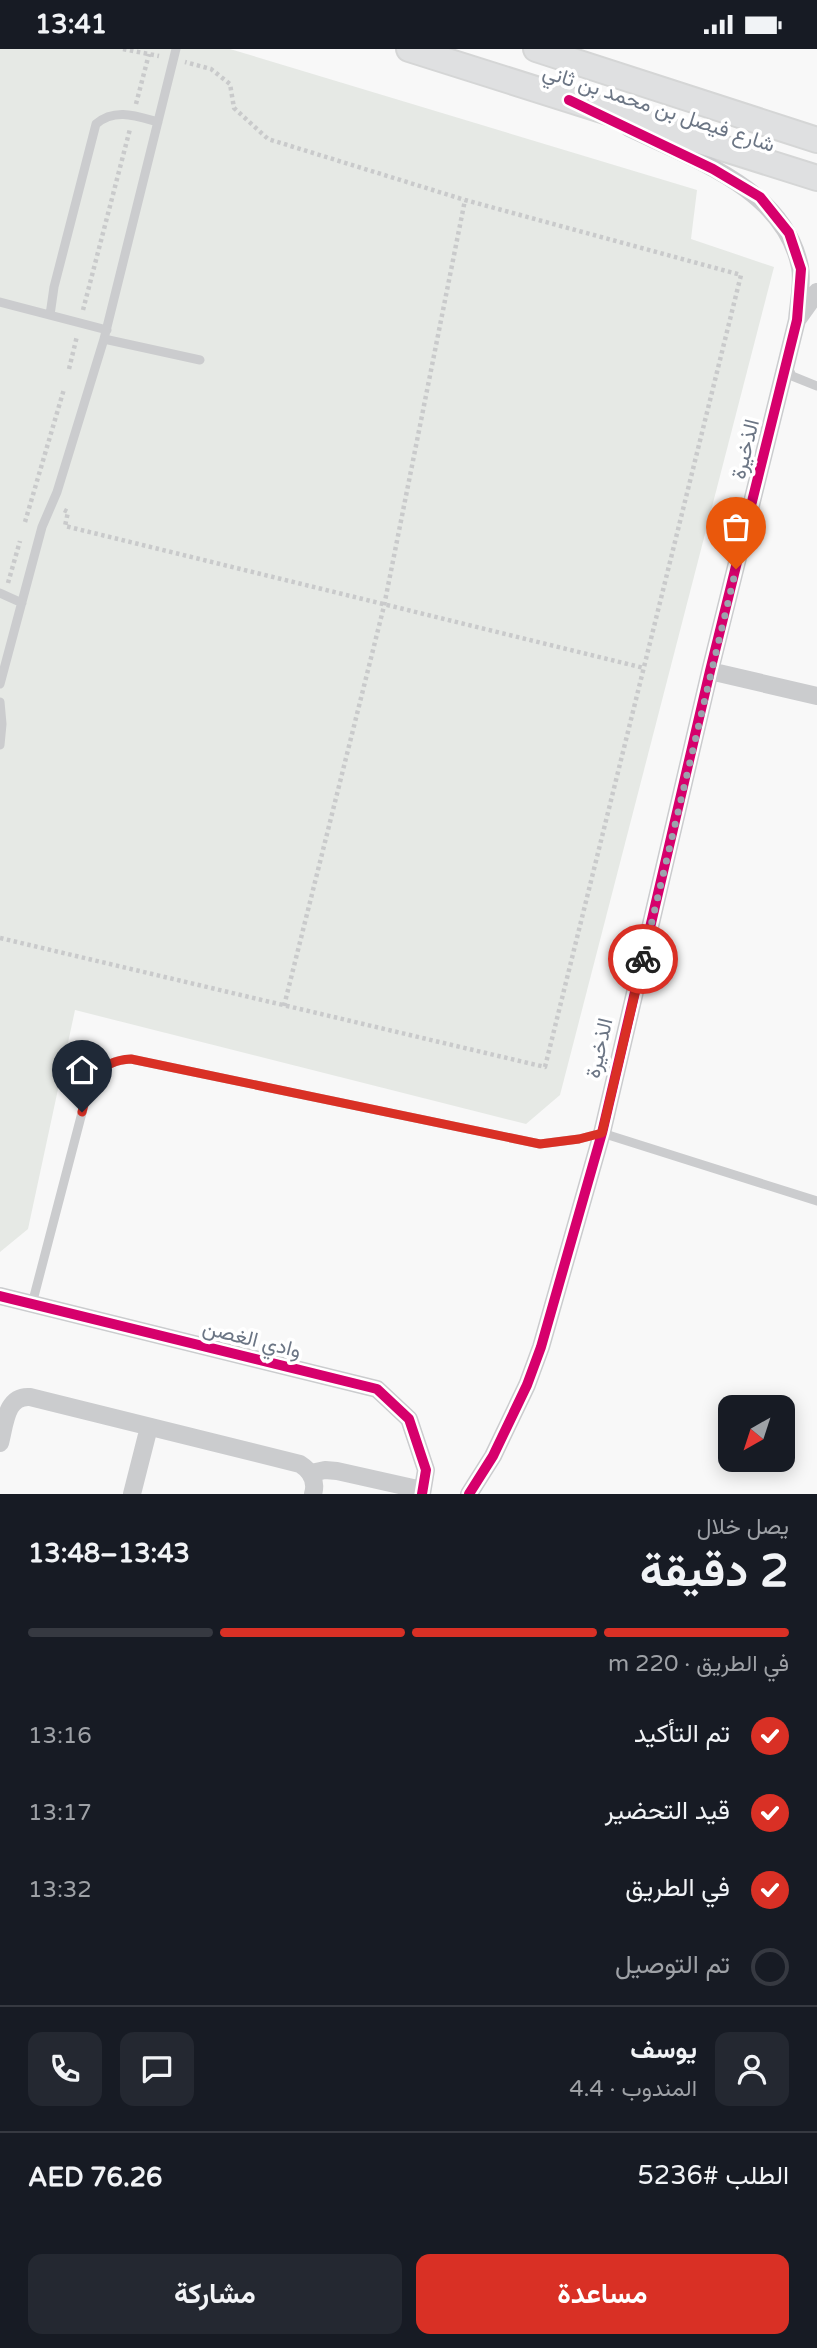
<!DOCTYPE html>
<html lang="ar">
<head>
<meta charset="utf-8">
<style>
  :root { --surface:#171b24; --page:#242831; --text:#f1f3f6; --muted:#9ea1a6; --line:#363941; --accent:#d93025 }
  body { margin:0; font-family:"Varela Round",Vazirmatn,sans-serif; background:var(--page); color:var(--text); direction:rtl; height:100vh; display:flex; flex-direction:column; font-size:26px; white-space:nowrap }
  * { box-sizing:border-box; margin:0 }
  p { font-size:23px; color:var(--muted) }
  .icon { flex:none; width:38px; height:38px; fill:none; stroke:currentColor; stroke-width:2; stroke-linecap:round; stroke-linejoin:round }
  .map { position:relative; height:1445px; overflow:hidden; direction:ltr }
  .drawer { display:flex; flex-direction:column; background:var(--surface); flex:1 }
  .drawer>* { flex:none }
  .needle { width:46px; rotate:219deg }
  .fabs { position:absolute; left:718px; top:1346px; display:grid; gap:14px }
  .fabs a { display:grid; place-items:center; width:77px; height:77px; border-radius:14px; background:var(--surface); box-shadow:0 4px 18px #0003; font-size:35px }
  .pin { position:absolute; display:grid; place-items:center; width:60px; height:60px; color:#fff; margin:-72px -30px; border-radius:50% 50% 50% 0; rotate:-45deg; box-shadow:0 0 7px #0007 }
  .pin .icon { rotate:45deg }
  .courier { position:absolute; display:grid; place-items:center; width:70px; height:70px; margin:-35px; border:5px solid #d93025; border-radius:50%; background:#fff; color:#222; box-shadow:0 2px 9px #0007 }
  .head em { font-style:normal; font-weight:700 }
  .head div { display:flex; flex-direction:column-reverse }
  .head { display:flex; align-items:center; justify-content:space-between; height:119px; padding:0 28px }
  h1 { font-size:46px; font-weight:700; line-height:52px }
  .bar { display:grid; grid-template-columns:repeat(4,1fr); gap:10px 7px; align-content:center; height:84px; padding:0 28px }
  .bar i { height:9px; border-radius:5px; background:var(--line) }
  .bar .active { background:var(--accent) }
  .bar p { grid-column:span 4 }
  .line { display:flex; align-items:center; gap:18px; padding:0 28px; border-top:2px solid var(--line) }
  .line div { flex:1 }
  .round { display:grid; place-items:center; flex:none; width:74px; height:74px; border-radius:14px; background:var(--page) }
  ol { padding:0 28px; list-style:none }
  li { display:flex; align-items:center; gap:21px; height:77px }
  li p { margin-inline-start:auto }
  li .icon { padding:7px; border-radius:50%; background:var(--accent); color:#fff; stroke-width:4 }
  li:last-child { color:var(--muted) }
  li i { width:38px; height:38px; border:4px solid var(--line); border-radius:50% }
  .action { display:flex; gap:14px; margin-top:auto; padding:14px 28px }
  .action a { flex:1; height:80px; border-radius:14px; background:var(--accent); color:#fff; font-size:28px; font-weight:700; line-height:80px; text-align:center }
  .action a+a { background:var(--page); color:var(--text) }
  .status { display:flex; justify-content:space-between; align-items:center; height:49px; padding:0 35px; background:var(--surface); direction:ltr }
  .status svg { height:19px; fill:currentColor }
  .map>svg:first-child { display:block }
</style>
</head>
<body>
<div class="status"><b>13:41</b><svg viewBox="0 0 49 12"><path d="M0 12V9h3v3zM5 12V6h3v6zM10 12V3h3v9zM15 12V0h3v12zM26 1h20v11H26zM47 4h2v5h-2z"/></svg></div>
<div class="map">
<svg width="817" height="1445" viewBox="0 0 817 1445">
  <rect width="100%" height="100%" fill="#f8f8f8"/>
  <path fill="#e6e9e5" d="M0 0H230L697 141 691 190 774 218 560 1046 526 1075 75 961 28 1180 0 1203Z"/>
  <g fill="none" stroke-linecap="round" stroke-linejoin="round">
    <g stroke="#d5d6d6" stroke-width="28">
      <path id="secondary" d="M409 0 817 129
        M536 0 817 91"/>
    </g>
    <path stroke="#c9cacb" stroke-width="4.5" stroke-dasharray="3.5 3.5" stroke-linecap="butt" d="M123 0 159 7
      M136 55 149 5
      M83 261 130 80
      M69 320 77 287
      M64 461 68 463 65 477 644 619
      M25 473 64 340
      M8 534 20 492
      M0 889 545 1018 741 226 465 151 268 90 234 59 230 35 211 20 185 13
      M284 957 384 557 465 151"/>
    <path stroke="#cbccce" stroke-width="9" d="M0 253 107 281
      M50 266 54 238 96 75C115 59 136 67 158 73
      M104 290 200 311
      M788 318 792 327 817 337
      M0 544 22 554
      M0 635 42 478 57 443 104 290 176 0
      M0 653 2 675 0 696
      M32 1255 89 1037C100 1019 110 1011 131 1010L540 1095 579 1090 602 1084 817 1152"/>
    <path stroke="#cbccce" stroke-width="18" d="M797 271 817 243
      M710 622 817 647
      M0 1247 377 1340 409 1370 426 1421 422 1445
      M0 1394C5 1375 6 1346 30 1348L300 1415C311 1422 317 1432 313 1445
      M311 1424 325 1421 337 1422 422 1441
      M132 1445 149 1378
      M469 1445 493 1407 527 1336 541 1298 602 1084 710 622 797 271C798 255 803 234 800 218 784 139 693 110 629 79"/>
    <use href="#secondary" stroke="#dfe0e1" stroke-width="24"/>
    <g stroke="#fff" stroke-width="15">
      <path id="cycleway" d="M0 1247 377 1340 409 1370 426 1421 422 1445
        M469 1445 493 1407 527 1336 541 1298 602 1084 710 622 797 271 801 220 789 184 760 148 713 120 569 51"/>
    </g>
    <use href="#cycleway" stroke="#d6006c" stroke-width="10"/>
  </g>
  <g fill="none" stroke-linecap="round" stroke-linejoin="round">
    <path stroke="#9ca3ad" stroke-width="7" stroke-dasharray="0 12.6" d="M643 910 736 520"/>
    <path stroke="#d93025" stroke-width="9" d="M82 1063C90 1033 96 1012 131 1010L540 1095 579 1090 602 1084 643 910"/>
  </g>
  <g text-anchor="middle" stroke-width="7" stroke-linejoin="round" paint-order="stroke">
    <g font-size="21" fill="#6b7584" stroke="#fff">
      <text transform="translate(659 59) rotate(18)" y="7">شارع فيصل بن محمد بن ثاني</text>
      <text transform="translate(745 400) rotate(-76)" y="7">الذخيرة</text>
      <text transform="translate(599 999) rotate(-77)" y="7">الذخيرة</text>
      <text transform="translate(252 1290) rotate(14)" y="7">وادي الغصن</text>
    </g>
  </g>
</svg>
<div class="fabs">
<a><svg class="needle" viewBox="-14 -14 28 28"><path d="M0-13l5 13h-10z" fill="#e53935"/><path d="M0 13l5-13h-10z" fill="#9ea1a6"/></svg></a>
</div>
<div class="pin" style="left:736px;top:520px;background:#ea580c"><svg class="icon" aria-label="bag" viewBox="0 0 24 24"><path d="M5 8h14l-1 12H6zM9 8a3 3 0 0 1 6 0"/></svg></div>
<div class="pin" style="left:82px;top:1063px;background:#1f2937"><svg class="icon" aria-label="home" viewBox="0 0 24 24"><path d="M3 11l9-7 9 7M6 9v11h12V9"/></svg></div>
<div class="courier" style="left:643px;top:910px"><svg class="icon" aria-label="bike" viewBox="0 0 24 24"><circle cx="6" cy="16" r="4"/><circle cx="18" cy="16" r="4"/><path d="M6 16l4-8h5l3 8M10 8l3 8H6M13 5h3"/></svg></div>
</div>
<section class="drawer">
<div class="head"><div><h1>2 دقيقة</h1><p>يصل خلال</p></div><em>13:43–13:48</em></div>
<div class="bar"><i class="active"></i><i class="active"></i><i class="active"></i><i></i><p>في الطريق · 220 m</p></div>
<ol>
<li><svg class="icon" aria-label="check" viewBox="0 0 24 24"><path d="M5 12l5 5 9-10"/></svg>تم التأكيد<p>13:16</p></li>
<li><svg class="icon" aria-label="check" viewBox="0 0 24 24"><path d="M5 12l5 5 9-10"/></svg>قيد التحضير<p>13:17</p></li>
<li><svg class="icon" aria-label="check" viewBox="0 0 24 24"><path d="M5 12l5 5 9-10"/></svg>في الطريق<p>13:32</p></li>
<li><i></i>تم التوصيل</li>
</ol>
<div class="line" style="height:126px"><a class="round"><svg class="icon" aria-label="person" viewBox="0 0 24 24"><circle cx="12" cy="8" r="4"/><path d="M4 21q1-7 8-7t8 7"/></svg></a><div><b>يوسف</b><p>المندوب · 4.4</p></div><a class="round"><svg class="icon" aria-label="chat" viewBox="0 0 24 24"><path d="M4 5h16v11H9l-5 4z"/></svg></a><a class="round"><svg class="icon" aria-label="phone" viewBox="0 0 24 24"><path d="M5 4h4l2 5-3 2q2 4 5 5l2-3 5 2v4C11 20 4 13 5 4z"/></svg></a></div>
<div class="line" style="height:91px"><div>الطلب #5236</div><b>AED 76.26</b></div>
<div class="action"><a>مساعدة</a><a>مشاركة</a></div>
</section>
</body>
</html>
